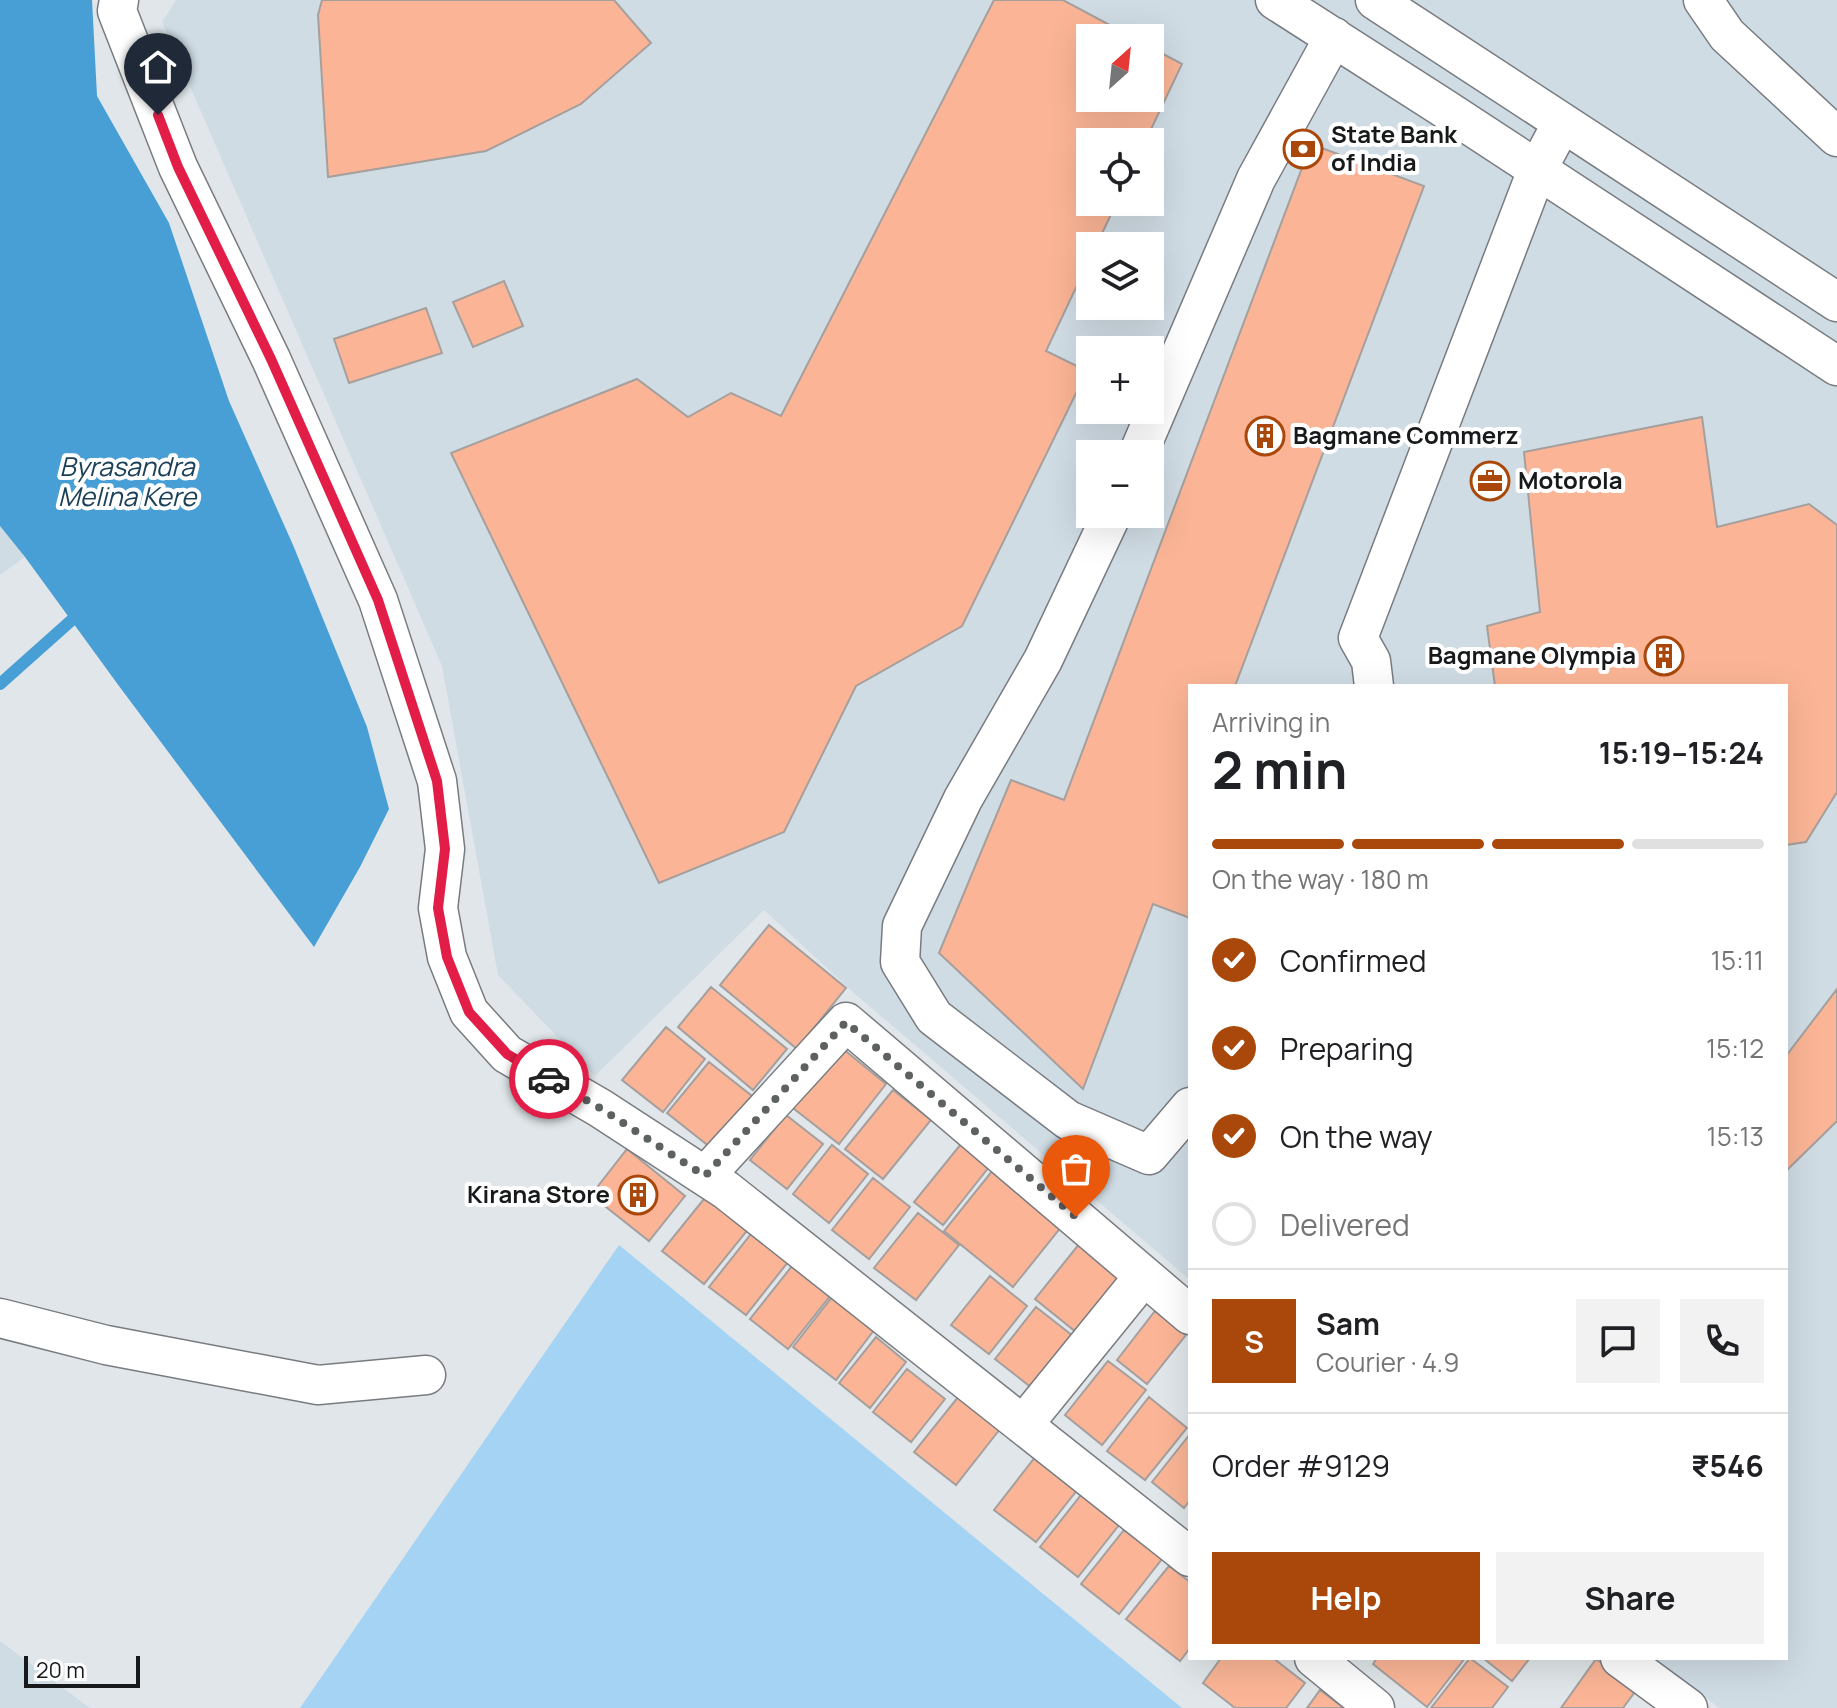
<!DOCTYPE html>
<html lang="en">
<head>
<meta charset="utf-8">
<style>
  :root { --surface:#fff; --page:#f2f2f2; --text:#202124; --muted:#757577; --line:#e0e0e0; --accent:#aa480b }
  body { margin:0; font-family:Manrope,sans-serif; background:var(--page); color:var(--text); height:100vh; display:flex; flex-direction:column; font-size:30px; white-space:nowrap }
  * { box-sizing:border-box; margin:0 }
  p { font-size:26px; color:var(--muted) }
  .icon { flex:none; width:44px; height:44px; fill:none; stroke:currentColor; stroke-width:2; stroke-linecap:round; stroke-linejoin:round }
  .map { position:relative; flex:1; overflow:hidden }
  .side { position:absolute; left:1188px; top:684px; width:600px; height:976px; display:flex; flex-direction:column; background:var(--surface); border-radius:0px; box-shadow:0 8px 32px #0002 }
  .side>* { flex:none }
  .needle { width:52px; rotate:27deg }
  .fabs { position:absolute; left:1076px; top:24px; display:grid; gap:16px }
  .fabs a { display:grid; place-items:center; width:88px; height:88px; border-radius:0px; background:var(--surface); box-shadow:0 8px 32px #0002; font-size:40px }
  .scale { position:absolute; left:24px; bottom:20px; width:116px; box-sizing:border-box; padding-left:8px; border:4px solid #17191a; border-top:0; font-size:22px; line-height:28px; white-space:nowrap; color:#17191a; -webkit-text-stroke:6px #fff; paint-order:stroke }
  .pin { position:absolute; display:grid; place-items:center; width:68px; height:68px; color:#fff; margin:-82px -34px; border-radius:50% 50% 50% 0; rotate:-45deg; box-shadow:0 0 8px #0007 }
  .pin .icon { rotate:45deg }
  .courier { position:absolute; display:grid; place-items:center; width:80px; height:80px; margin:-40px; border:6px solid #e11d48; border-radius:50%; background:#fff; color:#222; box-shadow:0 2px 10px #0007 }
  .headline em { font-style:normal; font-weight:700 }
  .headline div { display:flex; flex-direction:column-reverse }
  .headline { display:flex; align-items:center; justify-content:space-between; height:136px; padding:0 24px }
  h1 { font-size:52px; font-weight:700; line-height:60px }
  .bar { display:grid; grid-template-columns:repeat(4,1fr); gap:12px 8px; align-content:center; height:96px; padding:0 24px }
  .bar i { height:10px; border-radius:6px; background:var(--line) }
  .bar .current { background:var(--accent) }
  .bar p { grid-column:span 4 }
  .line { display:flex; align-items:center; gap:20px; padding:0 24px; border-top:2px solid var(--line) }
  .line div { flex:1 }
  .round { display:grid; place-items:center; flex:none; width:84px; height:84px; border-radius:0px; background:var(--page) }
  ol { padding:0 24px; list-style:none }
  li { display:flex; align-items:center; gap:24px; height:88px }
  li p { margin-inline-start:auto }
  li .icon { padding:8px; border-radius:50%; background:var(--accent); color:#fff; stroke-width:4 }
  li:last-child { color:var(--muted) }
  li i { width:44px; height:44px; border:4px solid var(--line); border-radius:50% }
  .button { display:flex; gap:16px; margin-top:auto; padding:16px 24px }
  .button a { flex:1; height:92px; border-radius:0px; background:var(--accent); color:#fff; font-size:32px; font-weight:700; line-height:92px; text-align:center }
  .button a+a { background:var(--page); color:var(--text) }
  .map>svg:first-child { display:block }
</style>
</head>
<body>
<div class="map">
<svg width="1837" height="1708" viewBox="0 0 1837 1708">
  <rect width="100%" height="100%" fill="#e0e6e9"/>
  <path fill="#d0dce4" fill-rule="evenodd" d="M176 0H1837V1708H1719L1655 1658H1786V686H1190V1280L854 993 764 910 595 1076 498 975 442 666 162 22ZM1090 38H1150V98H1090ZM1090 142H1150V202H1090ZM1090 246H1150V306H1090ZM1090 350H1150V410H1090ZM1090 454H1150V514H1090Z
    M0 526 25 557 0 575Z
    M0 1641 90 1708H0Z"/>
  <path fill="#a4d3f3" d="M619 1245 1182 1708H300Z"/>
  <path fill="#479fd5" d="M0 0H92L97 96 169 223 229 401 293 545 367 727 389 809 360 867 314 947 119 686 25 557 0 526Z"/>
  <g fill="none" stroke-linecap="round" stroke-linejoin="round">
    <path stroke="#479fd5" stroke-width="12" d="M0 684 83 610"/>
  </g>
  <path fill="#fbb596" stroke="#a59f9d" stroke-width="2" d="M322 0H614L651 43 581 104 486 151 328 177 318 15Z
    M994 0H1063L1134 38H1090V98H1150V47L1182 64 1145 142H1090V202H1117L1096 246H1090V258L1046 351 1087 371 962 626 856 686 784 832 659 883 451 453 637 379 688 417 731 393 781 416Z
    M1311 144 1424 186 1235 686H1190V918L1153 904 1083 1089 939 953 1011 780 1064 800Z
    M504 281 523 326 473 347 453 302Z
    M426 308 442 353 349 383 334 339Z
    M1702 417 1717 527 1809 504 1837 525V792L1806 842 1786 845V686H1495L1487 626 1540 612 1524 452Z
    M769 925 846 988 797 1049 720 985Z
    M711 987 787 1049 753 1090 678 1027Z
    M1837 989V1121L1786 1171V1056Z
    M666 1027 705 1059 663 1112 622 1080Z
    M842 1048 886 1084 839 1144 793 1108Z
    M709 1062 752 1096 710 1147 667 1113Z
    M893 1090 931 1120 883 1179 845 1149Z
    M786 1115 823 1144 787 1189 750 1160Z
    M961 1144 989 1167 943 1225 914 1202Z
    M832 1145 868 1174 829 1223 793 1194Z
    M627 1149 685 1196 649 1241 591 1195Z
    M993 1170 1062 1226 1013 1287 944 1231Z
    M873 1178 910 1207 869 1259 832 1230Z
    M708 1194 750 1227 704 1284 662 1251Z
    M918 1213 959 1245 916 1300 874 1268Z
    M755 1229 792 1257 746 1315 709 1287Z
    M1080 1243 1126 1280 1081 1336 1035 1299Z
    M796 1261 834 1291 788 1349 750 1319Z
    M990 1276 1027 1306 989 1354 951 1325Z
    M836 1292 878 1325 836 1380 793 1347Z
    M1036 1307 1078 1340 1037 1392 995 1359Z
    M1155 1311 1186 1335 1147 1384 1117 1360Z
    M876 1337 906 1362 870 1408 839 1383Z
    M1108 1361 1146 1390 1102 1445 1065 1415Z
    M907 1369 945 1399 911 1442 873 1412Z
    M959 1396 1000 1429 956 1485 914 1452Z
    M1149 1397 1187 1428 1145 1480 1107 1451Z
    M1190 1434V1500L1184 1508 1152 1482Z
    M1036 1456 1078 1489 1036 1542 994 1510Z
    M1081 1495 1119 1525 1078 1577 1040 1547Z
    M1124 1530 1162 1559 1119 1614 1081 1584Z
    M1169 1566 1190 1582V1648L1180 1661 1126 1619Z
    M1221 1658H1273L1305 1683 1286 1708H1235L1203 1683Z
    M1377 1658H1465L1427 1707 1373 1664Z
    M1470 1658 1508 1687 1492 1708H1431Z
    M1483 1658H1530L1512 1681Z
    M1596 1659 1637 1689 1623 1708H1561Z
    M1320 1690 1344 1708H1307Z"/>
  <g fill="none" stroke-linecap="round" stroke-linejoin="round">
    <g stroke="#787c80" stroke-width="41">
      <path id="minor" d="M119 0 117 11 178 167 271 359 378 600 437 781 445 849 438 908 447 957 469 1012 507 1054 600 1108 726 1190 1190 1557
        M1275 0 1442 107 1837 366
        M1375 0 1837 302
        M1703 0 1727 35 1837 137
        M1138 454 1256 179 1334 37
        M1112 514 1043 660 963 799 902 926 900 962 934 1017 1068 1120 1149 1155 1190 1107
        M1374 686 1371 661 1358 638 1537 170 1562 123
        M705 1176 846 1022 1190 1315
        M0 1318 106 1345 318 1385 426 1375
        M1023 1425 1144 1276
        M1314 1658 1375 1708
        M1620 1658 1688 1708"/>
    </g>
    <use href="#minor" stroke="#fff" stroke-width="38"/>
  </g>
  <g fill="none" stroke-linecap="round" stroke-linejoin="round">
    <path stroke="#5d6162" stroke-width="8" stroke-dasharray="0 14.4" d="M549 1079 600 1108 705 1176 846 1022 1076 1217"/>
    <path stroke="#e11d48" stroke-width="10" d="M158 115 178 167 271 359 378 600 437 781 445 849 438 908 447 957 469 1012 507 1054 549 1079"/>
  </g>
  <defs>
    <g id="bank-ring" transform="scale(2)"><circle r="9.5" fill="#fff" stroke="#aa480b" stroke-width="1.5"/><path d="M-6-4H6V4H-6ZM0-2.3a2.3 2.3 0 1 0 0 4.6a2.3 2.3 0 1 0 0-4.6Z" fill="#aa480b"/></g>
    <g id="building-ring" transform="scale(2)"><circle r="9.5" fill="#fff" stroke="#aa480b" stroke-width="1.5"/><path d="M-4-6H4V6H1V3H-1V6H-4ZM-2.5-4.3h1.7v1.8h-1.7ZM.8-4.3h1.7v1.8H.8ZM-2.5-1h1.7V.8h-1.7ZM.8-1h1.7V.8H.8Z" fill="#aa480b"/></g>
    <g id="office-ring" transform="scale(2)"><circle r="9.5" fill="#fff" stroke="#aa480b" stroke-width="1.5"/><path d="M-6-3h4V-5.5h4V-3h4V5H-6ZM-1-4.5V-3h2v-1.5ZM-6 0V1H6V0Z" fill="#aa480b"/></g>
  </defs>
  <g fill-rule="evenodd">
    <use href="#bank-ring" x="1303" y="149"/>
    <use href="#building-ring" x="1265" y="436"/>
    <use href="#office-ring" x="1490" y="481"/>
    <use href="#building-ring" x="1664" y="656"/>
    <use href="#building-ring" x="638" y="1195"/>
  </g>
  <g text-anchor="middle" stroke-width="8" stroke-linejoin="round" paint-order="stroke">
    <g font-size="24" font-weight="bold" fill="#17191a" stroke="#fff" text-anchor="start">
      <text x="1331" y="143">State Bank<tspan x="1331" dy="28">of India</tspan></text>
      <text x="1293" y="444">Bagmane Commerz</text>
      <text x="1518" y="489">Motorola</text>
      <text x="1636" y="664" text-anchor="end">Bagmane Olympia</text>
      <text x="610" y="1203" text-anchor="end">Kirana Store</text>
    </g>
    <g font-size="26" font-style="italic" fill="#1b4057" stroke="#fff">
      <text x="127" y="476">Byrasandra<tspan x="127" dy="30">Melina Kere</tspan></text>
    </g>
  </g>
</svg>
<div class="fabs">
<a><svg class="needle" viewBox="-14 -14 28 28"><path d="M0-13l5 13h-10z" fill="#e53935"/><path d="M0 13l5-13h-10z" fill="#757577"/></svg></a>
<a><svg class="icon" aria-label="locate" viewBox="0 0 24 24"><circle cx="12" cy="12" r="6"/><path d="M12 2v4M12 18v4M2 12h4M18 12h4"/></svg></a>
<a><svg class="icon" aria-label="layers" viewBox="0 0 24 24"><path d="M12 4l9 5-9 5-9-5zM3 14l9 5 9-5"/></svg></a>
<a>+</a>
<a>−</a>
</div>
<div class="scale">20 m</div>
<div class="pin" style="left:1076px;top:1217px;background:#ea580c"><svg class="icon" aria-label="bag" viewBox="0 0 24 24"><path d="M5 8h14l-1 12H6zM9 8a3 3 0 0 1 6 0"/></svg></div>
<div class="pin" style="left:158px;top:115px;background:#1f2937"><svg class="icon" aria-label="home" viewBox="0 0 24 24"><path d="M3 11l9-7 9 7M6 9v11h12V9"/></svg></div>
<div class="courier" style="left:549px;top:1079px"><svg class="icon" aria-label="car" viewBox="0 0 24 24"><path d="M5 17H2v-5l4-1 3-4h7l3 4 3 1v5h-3M9 17h6M6 11h13"/><circle cx="7" cy="17" r="2"/><circle cx="17" cy="17" r="2"/></svg></div>
<section class="side">
<div class="headline"><div><h1>2 min</h1><p>Arriving in</p></div><em>15:19–15:24</em></div>
<div class="bar"><i class="current"></i><i class="current"></i><i class="current"></i><i></i><p>On the way · 180 m</p></div>
<ol>
<li><svg class="icon" aria-label="check" viewBox="0 0 24 24"><path d="M5 12l5 5 9-10"/></svg>Confirmed<p>15:11</p></li>
<li><svg class="icon" aria-label="check" viewBox="0 0 24 24"><path d="M5 12l5 5 9-10"/></svg>Preparing<p>15:12</p></li>
<li><svg class="icon" aria-label="check" viewBox="0 0 24 24"><path d="M5 12l5 5 9-10"/></svg>On the way<p>15:13</p></li>
<li><i></i>Delivered</li>
</ol>
<div class="line" style="height:144px"><b class="round" style="background:var(--accent);color:#fff">S</b><div><b>Sam</b><p>Courier · 4.9</p></div><a class="round"><svg class="icon" aria-label="chat" viewBox="0 0 24 24"><path d="M4 5h16v11H9l-5 4z"/></svg></a><a class="round"><svg class="icon" aria-label="phone" viewBox="0 0 24 24"><path d="M5 4h4l2 5-3 2q2 4 5 5l2-3 5 2v4C11 20 4 13 5 4z"/></svg></a></div>
<div class="line" style="height:104px"><div>Order #9129</div><b>₹546</b></div>
<div class="button"><a>Help</a><a>Share</a></div>
</section>
</div>
</body>
</html>
